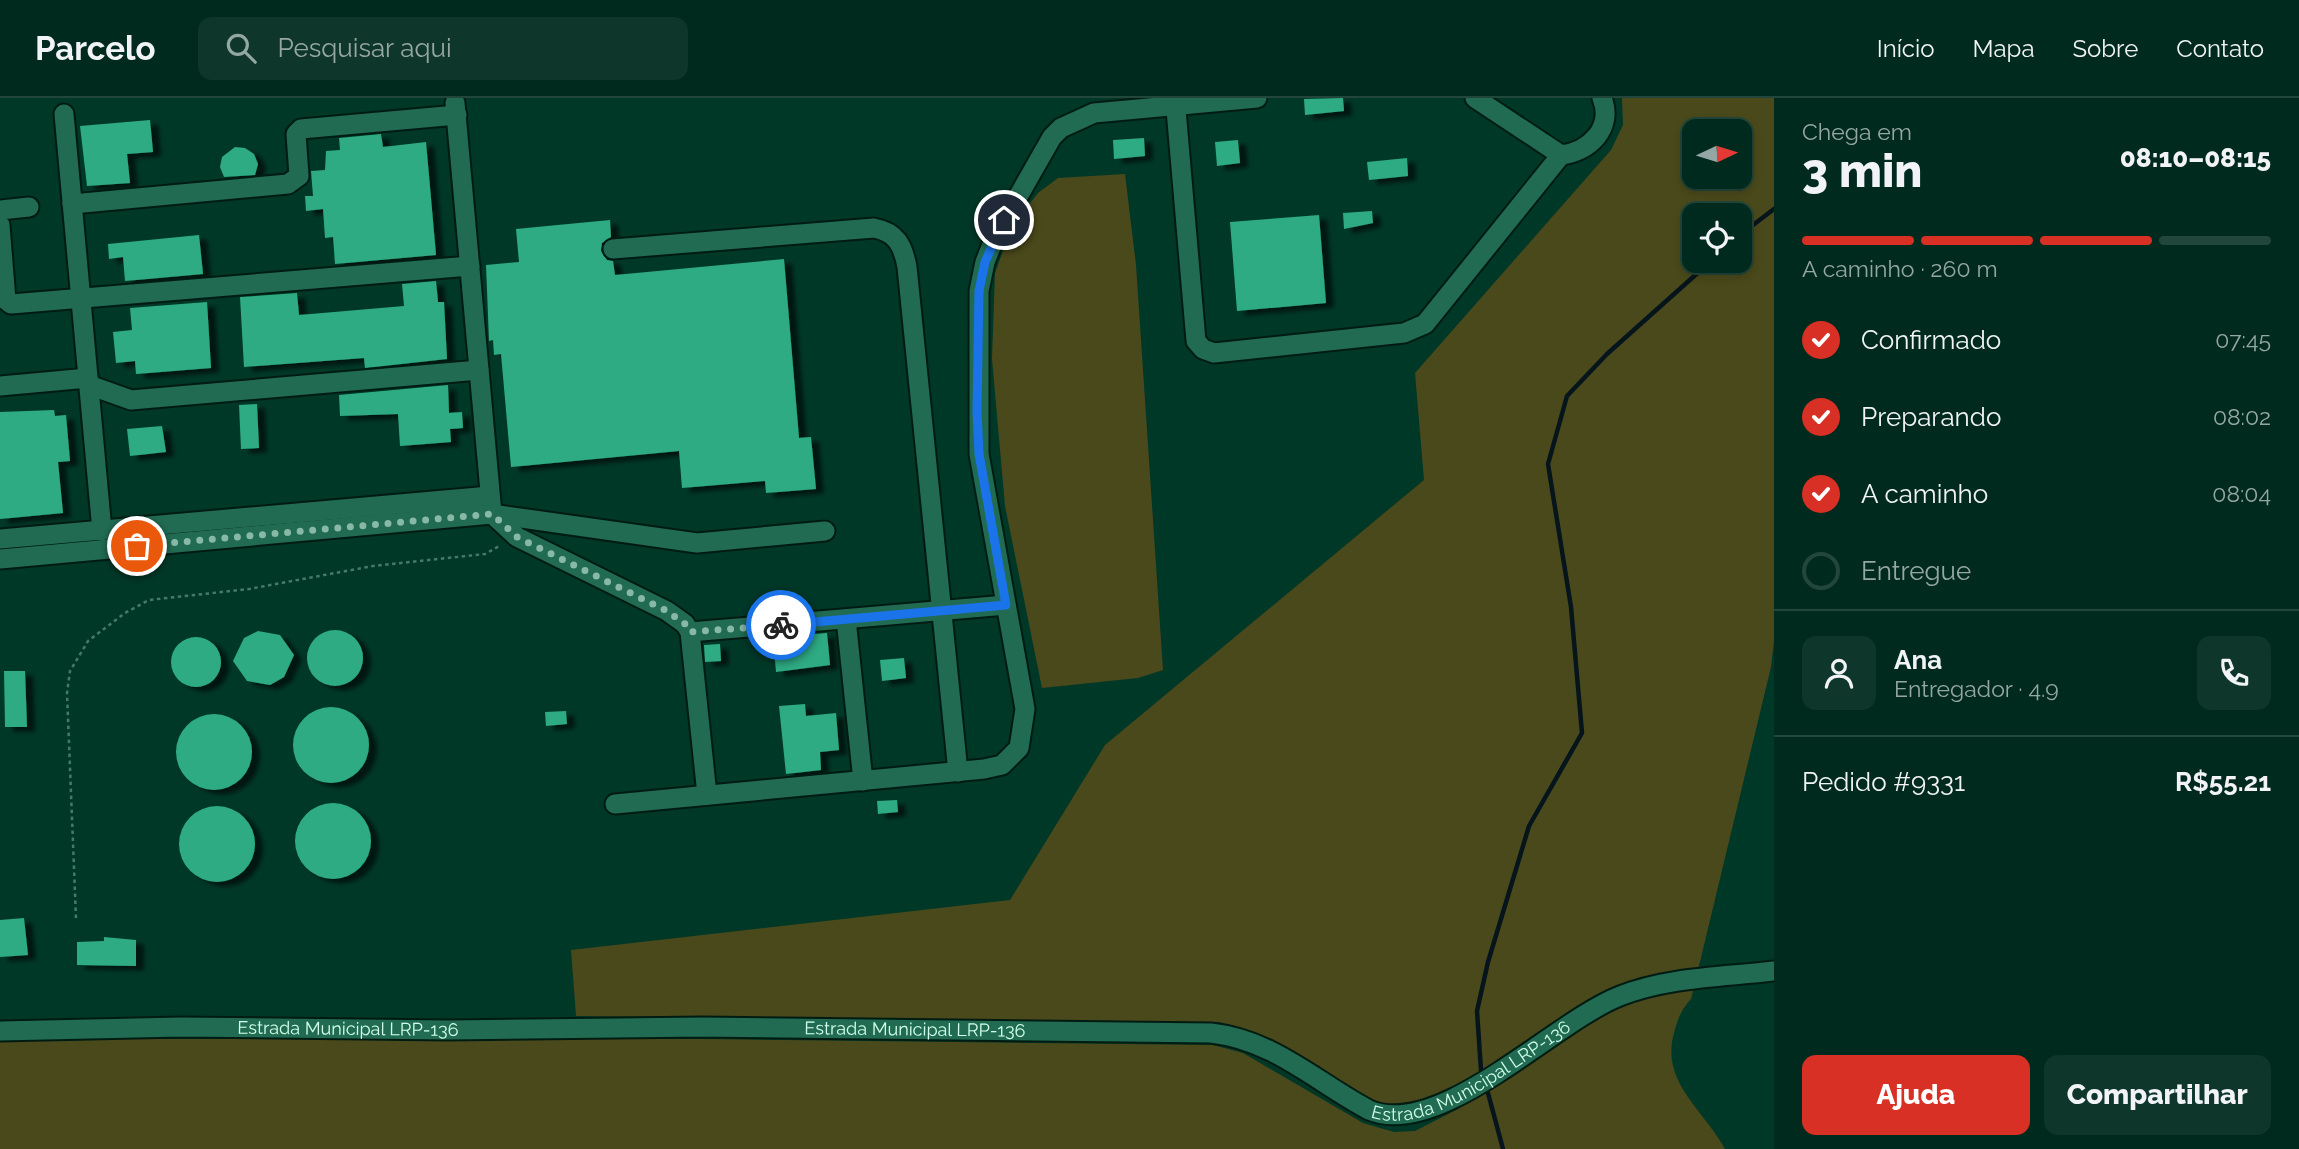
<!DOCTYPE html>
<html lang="pt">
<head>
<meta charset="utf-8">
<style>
  :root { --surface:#002a1d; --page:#0e362a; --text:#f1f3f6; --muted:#95a7a4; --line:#22463b; --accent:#d93025 }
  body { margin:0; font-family:Raleway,sans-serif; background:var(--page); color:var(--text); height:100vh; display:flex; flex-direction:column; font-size:26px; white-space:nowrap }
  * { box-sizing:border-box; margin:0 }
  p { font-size:23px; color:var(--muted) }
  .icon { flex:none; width:38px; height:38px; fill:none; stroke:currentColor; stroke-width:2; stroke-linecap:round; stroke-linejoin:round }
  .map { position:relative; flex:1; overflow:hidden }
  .drawer { display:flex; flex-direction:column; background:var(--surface); width:525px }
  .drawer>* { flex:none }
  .needle { width:46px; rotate:86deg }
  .controls { position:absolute; left:1682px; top:21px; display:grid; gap:14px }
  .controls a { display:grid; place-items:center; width:70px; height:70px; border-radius:14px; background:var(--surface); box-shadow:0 4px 10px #0003,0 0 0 2px var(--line); font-size:35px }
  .pin { position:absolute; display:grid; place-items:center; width:60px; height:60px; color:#fff; margin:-30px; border:4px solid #fff; border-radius:50%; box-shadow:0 2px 7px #0007 }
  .courier { position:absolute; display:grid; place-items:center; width:70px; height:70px; margin:-35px; border:5px solid #1a73e8; border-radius:50%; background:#fff; color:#222; box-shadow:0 2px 9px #0007 }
  .headline em { font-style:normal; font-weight:800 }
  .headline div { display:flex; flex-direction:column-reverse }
  .headline { display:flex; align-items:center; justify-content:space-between; height:119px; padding:0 28px }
  h1 { font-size:46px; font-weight:800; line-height:52px }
  .bar { display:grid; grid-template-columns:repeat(4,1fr); gap:10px 7px; align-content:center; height:84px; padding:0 28px }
  .bar i { height:9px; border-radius:5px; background:var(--line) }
  .bar .selected { background:var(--accent) }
  .bar p { grid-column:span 4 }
  .line { display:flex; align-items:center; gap:18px; padding:0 28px; border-top:2px solid var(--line) }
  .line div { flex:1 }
  .round { display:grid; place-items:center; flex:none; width:74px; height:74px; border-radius:14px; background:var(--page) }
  ol { padding:0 28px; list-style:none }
  li { display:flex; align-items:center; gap:21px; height:77px }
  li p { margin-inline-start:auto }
  li .icon { padding:7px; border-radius:50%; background:var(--accent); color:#fff; stroke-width:4 }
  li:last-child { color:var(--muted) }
  li i { width:38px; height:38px; border:4px solid var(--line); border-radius:50% }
  .cta { display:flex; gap:14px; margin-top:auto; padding:14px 28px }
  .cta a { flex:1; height:80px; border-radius:14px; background:var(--accent); color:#fff; font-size:28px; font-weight:800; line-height:80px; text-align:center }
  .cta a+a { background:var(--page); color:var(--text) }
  header { display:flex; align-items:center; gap:42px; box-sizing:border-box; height:98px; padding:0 35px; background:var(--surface); border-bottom:2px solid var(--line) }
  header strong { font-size:33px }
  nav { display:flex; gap:38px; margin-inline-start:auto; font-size:24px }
  .search { width:490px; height:63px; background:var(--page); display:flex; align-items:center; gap:18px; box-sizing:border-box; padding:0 24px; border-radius:14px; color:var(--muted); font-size:26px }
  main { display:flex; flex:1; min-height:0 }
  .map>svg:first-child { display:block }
</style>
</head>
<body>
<header>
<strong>Parcelo</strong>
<div class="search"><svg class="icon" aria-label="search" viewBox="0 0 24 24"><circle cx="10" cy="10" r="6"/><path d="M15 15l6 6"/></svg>Pesquisar aqui</div>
<nav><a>Início</a><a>Mapa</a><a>Sobre</a><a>Contato</a></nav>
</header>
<main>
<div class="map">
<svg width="1774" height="1051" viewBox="0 0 1774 1051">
  <defs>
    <filter id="shadow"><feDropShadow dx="8" dy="4.5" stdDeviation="2" flood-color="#0009"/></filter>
  </defs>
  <rect width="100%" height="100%" fill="#003827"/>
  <path fill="#4a491b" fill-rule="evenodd" d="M1622 0H1774V543L1771 569 1691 901C1681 912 1678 920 1674 935 1660 984 1704 1012 1725 1051H0V944L70 941H702L1213 947 1243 955 1363 1025 1394 1034 1415 1033 1458 1011 1449 991 1418 1006 1378 1007 1286 949 1259 936 1220 924 576 918 571 852 1010 802 1105 647 1424 382 1415 275 1611 52 1623 27ZM1694 33H1740V79H1694ZM1694 117H1740V163H1694Z
    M1125 76 1136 167 1163 572 1138 580 1042 590 1005 408 992 261 995 175 1012 128 1038 95 1058 80Z"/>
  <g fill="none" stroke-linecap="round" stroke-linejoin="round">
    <path stroke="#06151b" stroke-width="4.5" d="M1740 137 1774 111
      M1481 972 1477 913 1488 864 1529 728 1582 635 1571 509 1548 366 1567 298 1607 256 1711 163
      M1488 995 1503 1051"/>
  </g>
  <path fill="#2dab83" filter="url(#shadow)" d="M1343 0 1344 13 1305 17 1304 1Z
    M150 22 153 54 127 56 130 85 87 88 80 28Z
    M381 36 383 49 426 44 436 157 335 166 333 139 325 140 323 111 306 113 305 98H313L311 73 325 72 326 53 340 52 339 40Z
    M1144 40 1145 58 1114 61 1113 42Z
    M1238 42 1240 65 1217 68 1215 44Z
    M235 49 245 50 254 56 258 66 255 77 224 79 220 69 222 59Z
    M1407 60 1408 78 1369 82 1367 64Z
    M1372 113 1373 125 1344 131 1343 115Z
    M1319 117 1326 205 1237 213 1230 124Z
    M610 122 611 139 602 145 601 153 607 162 613 163 615 177 784 161 799 340 811 339 816 391 766 395 765 383 682 390 679 353 511 369 501 256 494 257 493 242 489 243 486 167 519 164 516 131Z
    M199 137 203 176 125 183 123 159 109 161 108 146Z
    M436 183 438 204H444L447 261 365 270 364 260 244 269 240 199 297 195 299 217 404 208 402 186Z
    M207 204 211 270 136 276 135 263 116 265 113 234 132 232 130 210Z
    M448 287 449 315 462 314 463 330 450 331 451 344 400 348 398 316 340 318 339 297Z
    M257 306 259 350 241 351 239 307Z
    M54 312 55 318 66 317 70 363 58 364 63 415 0 421V314Z
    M162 328 166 354 130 358 127 331Z
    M307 560a28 28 0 1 1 56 0a28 28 0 1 1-56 0Z
    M258 533 280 537 294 557 284 579 270 587 247 583 233 563 244 540Z
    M827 535 830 567 776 574 773 539Z
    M171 564a25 25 0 1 1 50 0a25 25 0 1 1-50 0Z
    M720 546 721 563 705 564 704 547Z
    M904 560 906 580 882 583 880 562Z
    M4 573H25L27 629H5Z
    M805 606 806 618 836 615 839 652 820 654 821 672 786 676 779 608Z
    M293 647a38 38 0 1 1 76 0a38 38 0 1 1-76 0Z
    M566 613 567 626 546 628 545 614Z
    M176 654a38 38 0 1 1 76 0a38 38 0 1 1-76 0Z
    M897 702 898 714 878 716 877 703Z
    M295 743a38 38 0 1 1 76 0a38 38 0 1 1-76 0Z
    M179 746a38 38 0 1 1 76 0a38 38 0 1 1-76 0Z
    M24 820 28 857 0 859V822Z
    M104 839 136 842V868L77 867V844L104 843Z"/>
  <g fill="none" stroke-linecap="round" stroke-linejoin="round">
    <g stroke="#001c12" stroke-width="23">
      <g id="minor">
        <path d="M1175 0 1196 243 1203 251 1214 255 1404 235 1425 226 1561 57"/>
        <path d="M1475 0 1561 57C1589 54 1614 30 1602 0"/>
        <path d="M455 5 492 416 517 439 667 513 685 526 690 534 707 697"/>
        <path d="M64 16 102 433"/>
        <path d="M72 106 288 86 299 78 296 36 301 31 457 17"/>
        <path d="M0 112 29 109"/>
        <path d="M0 127 6 202 11 206 470 168"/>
        <path d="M613 151 874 130C896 134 903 147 907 169L958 674"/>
        <path d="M89 287 131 302 479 272"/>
        <path d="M0 288 88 280"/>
        <path d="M0 441 490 398"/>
        <path d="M0 461 492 416 697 445 825 433"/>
        <path d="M846 521 863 683"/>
        <path d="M690 534 1006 507"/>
        <path d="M615 706 984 671 1002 667 1019 650 1025 611 979 356V193L985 164 995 139 1052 39 1061 30 1094 15 1257 0"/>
        <path id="s1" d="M0 933 181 929 448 932 703 929 1211 935C1274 942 1316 984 1369 1012 1440 1042 1553 924 1620 898 1667 879 1724 879 1774 873"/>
      </g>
    </g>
    <path stroke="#457a68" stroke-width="2.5" stroke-dasharray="3.5 3.5" stroke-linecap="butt" d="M76 820 67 595 70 573 88 543 125 515 149 502 249 491 373 468 485 456 501 447"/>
    <use href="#minor" stroke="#216b53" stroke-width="19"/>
  </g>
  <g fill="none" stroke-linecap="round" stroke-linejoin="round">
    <path stroke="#88b9a6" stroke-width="7" stroke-dasharray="0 12.6" d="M137 448 492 416 517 439 667 513 685 526 690 534 781 527"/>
    <path stroke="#1a73e8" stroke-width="9" d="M781 527 1006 507 979 356 977 313 979 193 985 164 1004 122"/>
  </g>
  <g text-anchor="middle" stroke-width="7" stroke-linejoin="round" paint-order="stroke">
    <g font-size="18" fill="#d2ffeb" stroke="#003827">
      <text dy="6" stroke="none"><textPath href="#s1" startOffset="348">Estrada Municipal LRP-136</textPath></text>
      <text dy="6" stroke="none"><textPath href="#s1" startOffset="915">Estrada Municipal LRP-136</textPath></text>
      <text dy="6" stroke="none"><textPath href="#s1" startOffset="1502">Estrada Municipal LRP-136</textPath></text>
    </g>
  </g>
</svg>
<div class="controls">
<a><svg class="needle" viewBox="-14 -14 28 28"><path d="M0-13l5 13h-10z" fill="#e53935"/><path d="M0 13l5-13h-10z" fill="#95a7a4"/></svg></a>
<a><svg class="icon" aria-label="locate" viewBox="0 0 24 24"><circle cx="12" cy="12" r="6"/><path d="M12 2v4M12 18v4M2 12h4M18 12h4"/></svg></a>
</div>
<div class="pin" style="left:137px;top:448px;background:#ea580c"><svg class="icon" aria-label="bag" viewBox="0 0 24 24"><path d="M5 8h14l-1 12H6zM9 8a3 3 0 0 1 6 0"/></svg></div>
<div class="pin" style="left:1004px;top:122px;background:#1f2937"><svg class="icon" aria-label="home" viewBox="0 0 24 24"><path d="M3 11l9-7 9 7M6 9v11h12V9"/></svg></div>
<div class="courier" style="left:781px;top:527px"><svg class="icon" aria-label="bike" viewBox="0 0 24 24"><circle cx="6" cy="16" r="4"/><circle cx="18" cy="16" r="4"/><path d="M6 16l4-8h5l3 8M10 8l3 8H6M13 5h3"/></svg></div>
</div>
<section class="drawer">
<div class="headline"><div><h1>3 min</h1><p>Chega em</p></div><em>08:10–08:15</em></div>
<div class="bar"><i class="selected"></i><i class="selected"></i><i class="selected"></i><i></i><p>A caminho · 260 m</p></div>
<ol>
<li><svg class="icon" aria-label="check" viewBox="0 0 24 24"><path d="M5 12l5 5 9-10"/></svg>Confirmado<p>07:45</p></li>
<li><svg class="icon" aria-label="check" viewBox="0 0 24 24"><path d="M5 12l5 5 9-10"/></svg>Preparando<p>08:02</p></li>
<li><svg class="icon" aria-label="check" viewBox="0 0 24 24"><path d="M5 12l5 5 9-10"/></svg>A caminho<p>08:04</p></li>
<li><i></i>Entregue</li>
</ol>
<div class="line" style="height:126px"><a class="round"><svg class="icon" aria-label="person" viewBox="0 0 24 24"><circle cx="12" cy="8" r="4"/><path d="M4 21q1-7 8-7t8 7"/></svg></a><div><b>Ana</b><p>Entregador · 4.9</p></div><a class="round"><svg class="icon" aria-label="phone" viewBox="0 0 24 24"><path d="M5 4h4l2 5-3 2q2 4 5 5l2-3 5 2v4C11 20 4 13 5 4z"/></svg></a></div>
<div class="line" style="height:91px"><div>Pedido #9331</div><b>R$55.21</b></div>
<div class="cta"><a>Ajuda</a><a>Compartilhar</a></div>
</section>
</main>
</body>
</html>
